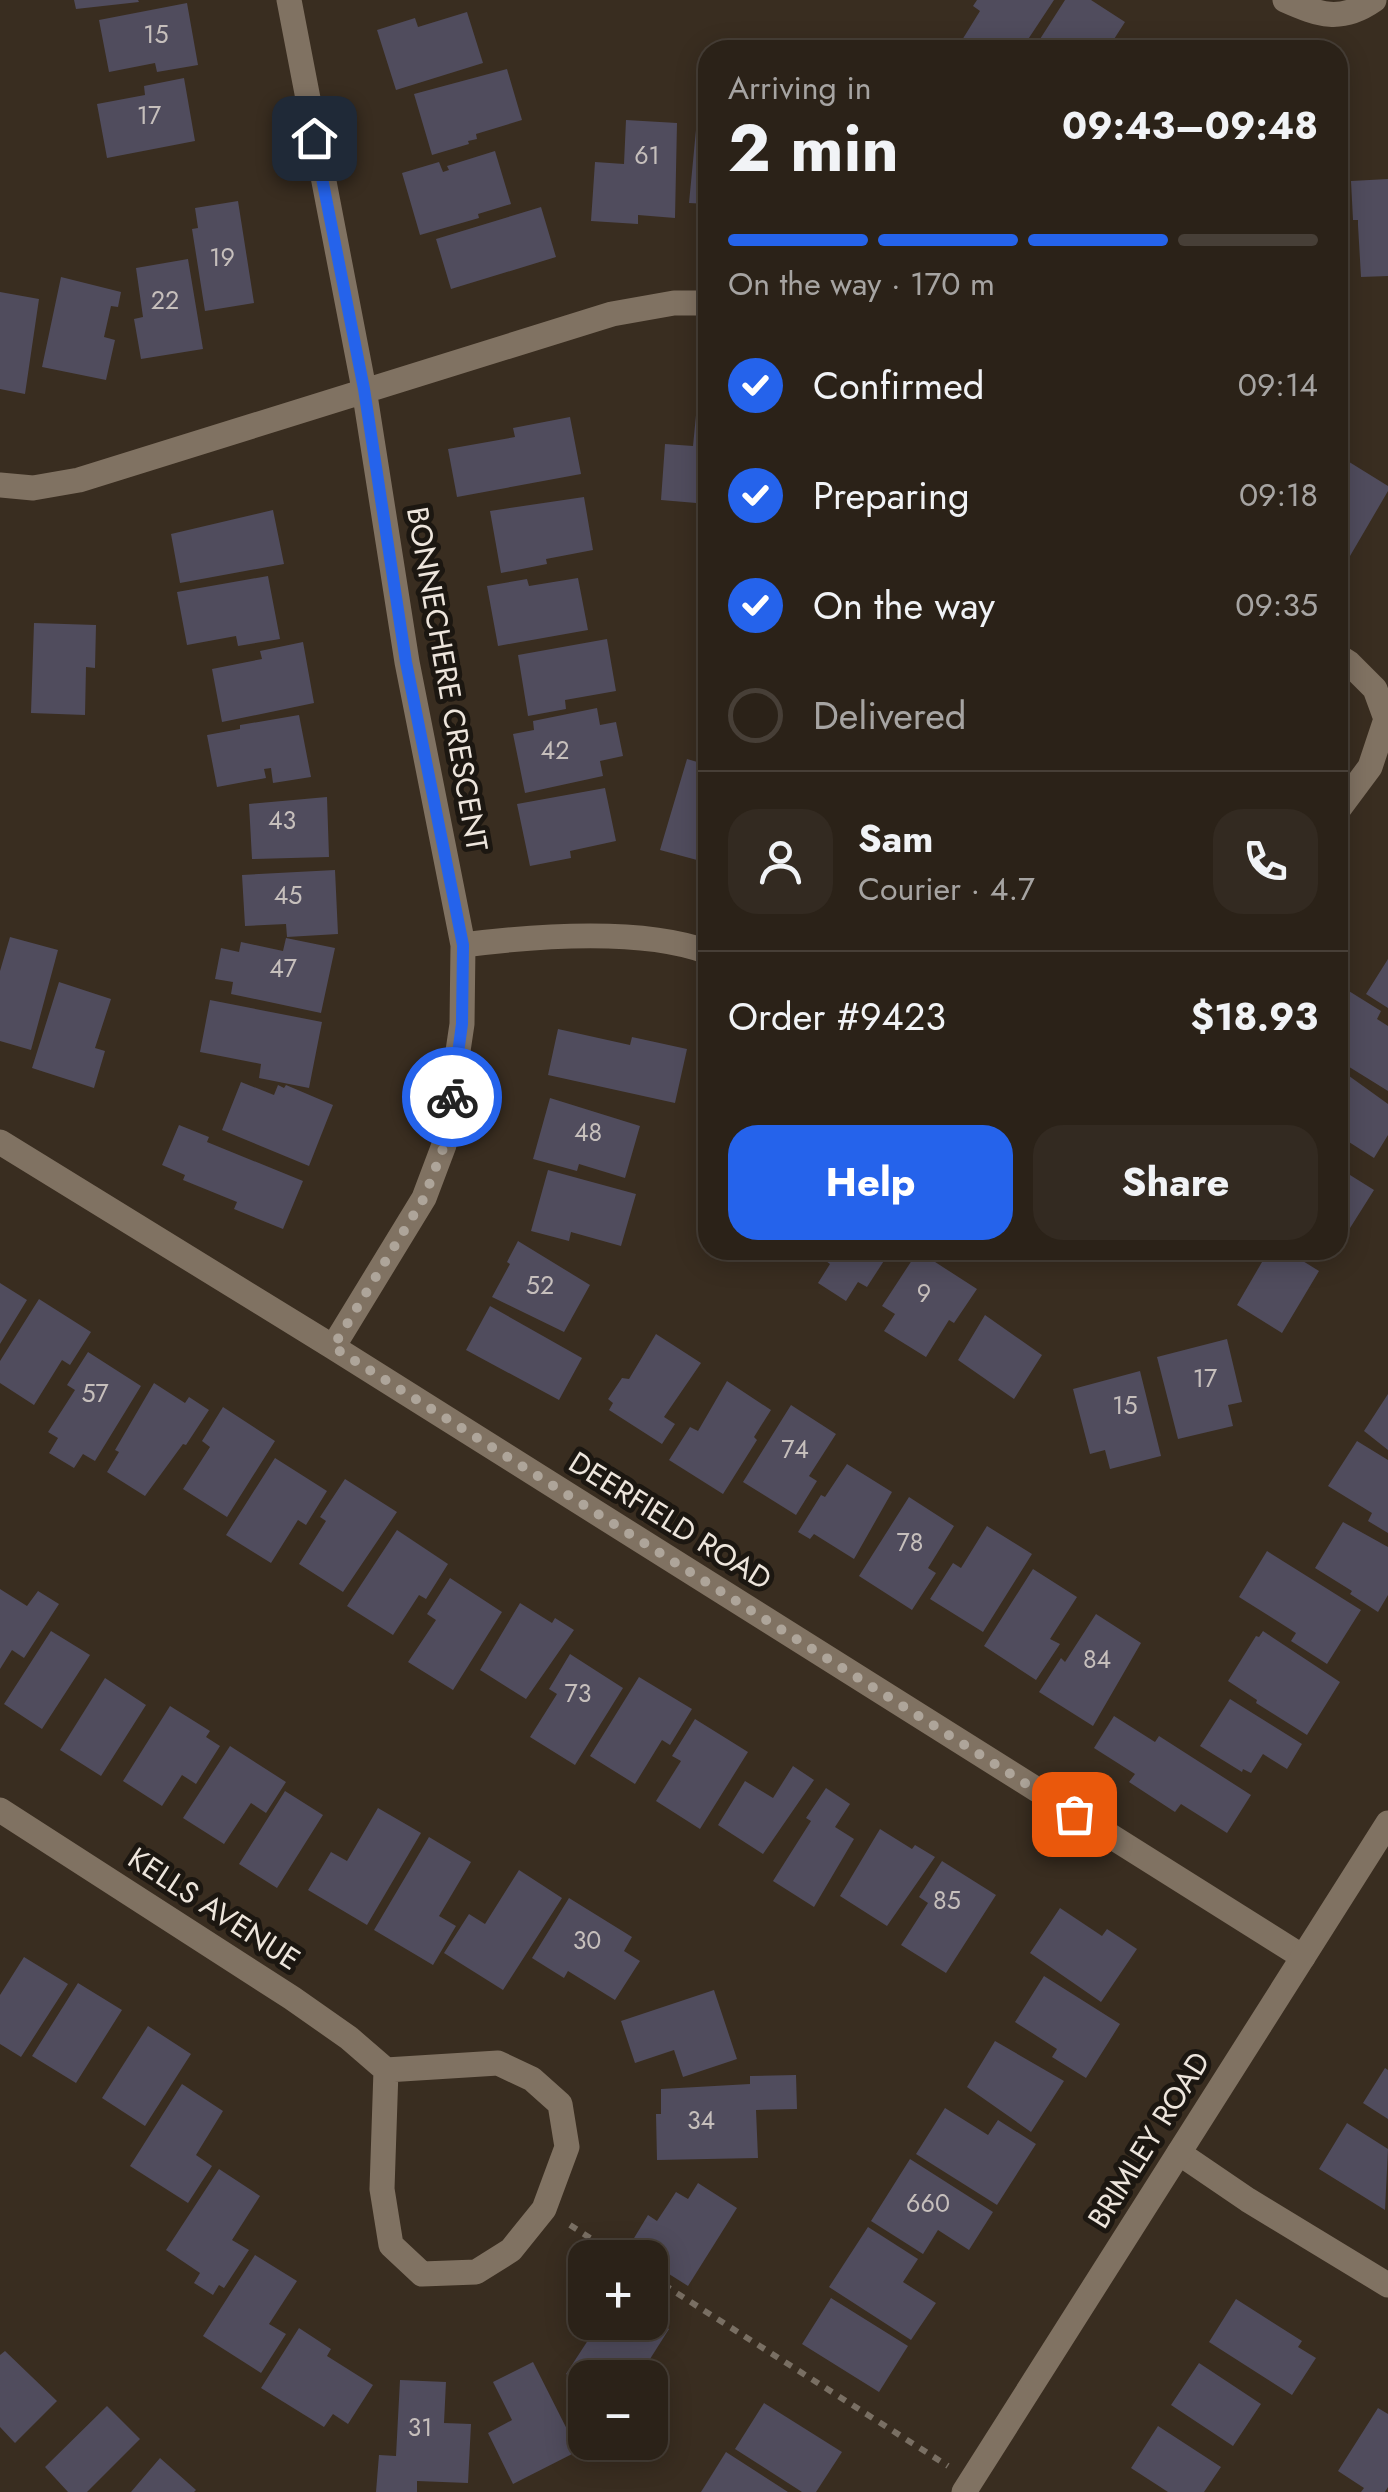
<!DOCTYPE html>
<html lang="en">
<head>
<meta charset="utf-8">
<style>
  :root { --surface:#2b2218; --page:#332a21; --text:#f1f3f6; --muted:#a6a4a2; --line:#473f37; --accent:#2563eb }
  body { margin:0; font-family:Jost,sans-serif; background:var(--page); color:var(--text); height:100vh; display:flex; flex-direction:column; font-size:38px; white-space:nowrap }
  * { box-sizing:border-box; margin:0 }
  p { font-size:32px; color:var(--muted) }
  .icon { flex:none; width:55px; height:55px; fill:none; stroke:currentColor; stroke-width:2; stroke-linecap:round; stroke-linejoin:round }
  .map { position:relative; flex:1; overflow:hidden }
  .details { position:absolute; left:698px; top:40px; width:650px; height:1220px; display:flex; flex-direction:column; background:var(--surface); border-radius:30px; box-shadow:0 5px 25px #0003,0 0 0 2px var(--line) }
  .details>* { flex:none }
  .tools { position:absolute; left:568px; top:2240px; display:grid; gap:20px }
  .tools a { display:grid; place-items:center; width:100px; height:100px; border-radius:20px; background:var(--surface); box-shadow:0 5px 25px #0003,0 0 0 2px var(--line); font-size:50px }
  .pin { position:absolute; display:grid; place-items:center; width:85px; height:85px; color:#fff; margin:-42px; border-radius:20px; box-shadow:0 5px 15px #0006 }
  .courier { position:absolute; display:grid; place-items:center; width:100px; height:100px; margin:-50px; border:8px solid #2563eb; border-radius:50%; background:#fff; color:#222; box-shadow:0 2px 12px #0007 }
  .overview em { font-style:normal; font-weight:700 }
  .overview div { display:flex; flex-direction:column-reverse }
  .overview { display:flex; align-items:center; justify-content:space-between; height:170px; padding:0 30px }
  h1 { font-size:65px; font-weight:700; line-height:75px }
  .bar { display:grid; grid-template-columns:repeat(4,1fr); gap:15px 10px; align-content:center; height:120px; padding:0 30px }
  .bar i { height:12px; border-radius:8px; background:var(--line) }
  .bar .on { background:var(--accent) }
  .bar p { grid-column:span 4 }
  .line { display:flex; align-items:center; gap:25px; padding:0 30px; border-top:2px solid var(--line) }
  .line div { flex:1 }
  .round { display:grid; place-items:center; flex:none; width:105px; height:105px; border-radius:30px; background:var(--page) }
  ol { padding:0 30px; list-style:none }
  li { display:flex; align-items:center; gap:30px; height:110px }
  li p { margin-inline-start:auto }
  li .icon { padding:10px; border-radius:50%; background:var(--accent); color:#fff; stroke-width:4 }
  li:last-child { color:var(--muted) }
  li i { width:55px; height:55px; border:5px solid var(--line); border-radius:50% }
  .button { display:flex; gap:20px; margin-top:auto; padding:20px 30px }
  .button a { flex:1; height:115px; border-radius:30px; background:var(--accent); color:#fff; font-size:40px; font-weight:700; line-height:115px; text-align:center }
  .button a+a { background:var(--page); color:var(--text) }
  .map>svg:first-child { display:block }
</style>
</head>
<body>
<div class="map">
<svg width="1388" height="2492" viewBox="0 0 1388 2492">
  <rect width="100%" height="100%" fill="#392d20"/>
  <path fill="#504c5d" d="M74 0H138L139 2 76 9Z
    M977 0H1054L1021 50H966L959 45 980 11 973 6Z
    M1065 0H1091L1125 22 1107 50H1033Z
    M187 3 198 65 157 72 155 63 109 72 99 20Z
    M467 12 483 63 396 90 377 30 415 18 418 27Z
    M507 69 522 120 476 134 477 139 468 141 469 144 432 155 414 94Z
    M184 78 195 141 107 158 97 104 145 95 144 86Z
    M698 109H708V204L689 203Z
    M626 120 677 123 675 218 638 215V224L591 221 595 162 624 164Z
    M495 151 511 204 478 214 479 218 420 235 402 173 439 162 443 172 449 170 447 166Z
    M1388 179V276L1361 277 1358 225V220H1353L1351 181Z
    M238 201 254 303 205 311 192 229 198 228 195 208Z
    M541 207 556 257 451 289 436 239Z
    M188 259 203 349 141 359 134 319 143 317 136 268Z
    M61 277 121 292 118 307 111 306 104 337 115 340 106 380 42 367Z
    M0 292 39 299 25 394 0 389Z
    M697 405 708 406V504L661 500 665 444 693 446Z
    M570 417 581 474 457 497 448 449 515 437 513 428Z
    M1346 460 1388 486V491L1343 568 1338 565V474Z
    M584 497 593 550 546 559 547 564 501 573 490 511Z
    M273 510 284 564 180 583 171 534Z
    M268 576 280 639 238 646 236 636 187 645 177 592Z
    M578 578 588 630 498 646 487 586 527 579 529 586Z
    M34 623 96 625 95 668 86 667 85 715 31 713Z
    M607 639 616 691 565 700 566 709 528 716 518 655Z
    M303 642 314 703 222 722 212 669 262 659 260 651Z
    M597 708 600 725 616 722 623 756 600 761 603 776 525 793 513 734 534 730 533 721Z
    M299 715 311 777 273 783 271 768 264 769 266 778 217 787 207 735 240 729V725Z
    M687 759 708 765V863L660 850Z
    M605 788 616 841 570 851 571 858 530 866 517 804Z
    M327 797 329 857 252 859 249 804Z
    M335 870 338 934 287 937 286 924 245 926 242 875Z
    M10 937 58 950 31 1050 0 1041V971Z
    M286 938 335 948 321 1013 231 994 233 982 215 979 221 948 239 952 241 942 283 951Z
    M1388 959V1008L1366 994Z
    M59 982 111 999 95 1048 105 1051 94 1088 32 1068Z
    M1344 988 1381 1011 1377 1019 1388 1026V1091L1338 1060V999Z
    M210 1000 322 1022 309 1088 259 1078 261 1064 200 1052Z
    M558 1029 630 1045 632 1037 687 1049 675 1103 548 1075Z
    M1338 1068 1388 1104V1135L1374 1158 1338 1135Z
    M241 1082 274 1095 278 1085 284 1088 286 1085 333 1105 309 1166 222 1130Z
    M550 1098 640 1126 625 1178 579 1164 577 1171 533 1159Z
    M179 1125 209 1137 207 1142 303 1181 283 1229 234 1209 237 1202 183 1180 185 1175 162 1165Z
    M1338 1163 1344 1167 1342 1170 1374 1190 1345 1236 1338 1231Z
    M548 1170 636 1194 621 1246 571 1232 569 1241 531 1231Z
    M518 1241 590 1285 564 1332 492 1297 510 1264 507 1262Z
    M827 1250H891L867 1287 858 1282 846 1301 818 1283 830 1264 822 1258Z
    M1269 1250H1285L1319 1271 1282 1333 1237 1305Z
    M918 1251 977 1289 954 1323 949 1320 926 1357 884 1331 895 1314 882 1306Z
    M0 1283 27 1300 0 1344Z
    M39 1299 91 1332 70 1365 62 1360 34 1405 0 1383V1361Z
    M490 1306 582 1358 559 1400 466 1350Z
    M985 1315 1042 1355 1014 1399 958 1360Z
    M656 1334 701 1363 664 1417 675 1424 662 1444 609 1410 613 1403 608 1399 622 1378 629 1379Z
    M1227 1339 1242 1402 1228 1405 1233 1426 1178 1439 1157 1357Z
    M88 1352 141 1386 95 1461 83 1454 74 1468 49 1453 58 1438 48 1432 75 1390 67 1385Z
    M1140 1371 1161 1456 1110 1469 1105 1450 1090 1454 1073 1389Z
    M727 1381 771 1410 754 1437 757 1440 723 1494 669 1460 690 1427 698 1431Z
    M154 1383 185 1403 189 1397 209 1410 186 1445 183 1444 145 1496 107 1472 119 1452 115 1450Z
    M1388 1394V1450L1364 1431Z
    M791 1405 836 1434 809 1476 817 1481 796 1515 743 1482Z
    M223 1407 275 1441 227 1517 183 1489 210 1447 202 1441Z
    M1357 1441 1388 1460V1533L1368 1521 1372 1513 1328 1486Z
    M275 1458 327 1491 306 1525 298 1520 271 1563 226 1535Z
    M847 1464 892 1492 854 1559 814 1534 810 1539 798 1532 821 1495 825 1497Z
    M345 1479 397 1512 343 1592 299 1564 326 1521 320 1517Z
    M909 1497 954 1526 928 1568 936 1573 912 1610 859 1576Z
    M1343 1522 1388 1547V1595L1378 1612 1350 1594 1352 1591 1315 1568Z
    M987 1526 1032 1554 983 1632 930 1599 953 1563 961 1568Z
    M397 1530 448 1564 426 1599 419 1595 393 1635 347 1606Z
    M1267 1551 1361 1610 1327 1664 1291 1641 1296 1633 1239 1597Z
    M1033 1569 1077 1597 1050 1639 1060 1644 1036 1680 984 1646Z
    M450 1578 502 1612 453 1690 408 1662 436 1620 427 1614Z
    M0 1589 27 1606 38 1591 59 1604 24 1658 12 1650 0 1669Z
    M520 1603 552 1623 555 1618 574 1630 526 1699 480 1670Z
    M1096 1614 1141 1643 1093 1726 1039 1692 1061 1658 1065 1662Z
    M51 1631 90 1655 42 1729 4 1704Z
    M1263 1631 1340 1682 1307 1735 1256 1703 1257 1700 1228 1681 1256 1636 1259 1637Z
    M570 1654 623 1688 575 1765 530 1737 557 1694 549 1689Z
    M639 1677 692 1709 670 1745 662 1740 635 1784 590 1756Z
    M105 1678 146 1705 101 1776 60 1750Z
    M1230 1699 1302 1744 1287 1769 1263 1754 1251 1773 1243 1769 1242 1772 1200 1746Z
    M170 1706 210 1731 206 1737 220 1746 196 1784 182 1775 162 1806 123 1781Z
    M1114 1716 1155 1742 1159 1736 1251 1795 1227 1833 1181 1804 1175 1812 1129 1782 1135 1774 1094 1748Z
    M695 1719 748 1752 700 1829 656 1801 681 1761 672 1756Z
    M230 1746 286 1782 266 1813 251 1803 224 1844 183 1818Z
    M793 1766 814 1780 763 1854 718 1825 745 1781 773 1798Z
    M826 1788 850 1804 835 1827 854 1839 814 1907 773 1881 811 1821 806 1818Z
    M285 1791 323 1815 277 1888 239 1864Z
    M378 1808 421 1833 367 1925 308 1890 331 1852 347 1861Z
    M880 1829 912 1849 915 1845 935 1857 887 1926 840 1896Z
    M429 1837 471 1862 439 1916 456 1926 433 1965 374 1930Z
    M942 1861 996 1895 946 1973 901 1945 928 1903 919 1897Z
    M519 1870 562 1898 503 1990 444 1953 469 1914 485 1924Z
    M569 1898 632 1937 624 1951 640 1961 615 2000 568 1971 564 1978 532 1958Z
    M1060 1908 1102 1936 1107 1929 1137 1949 1101 2002 1030 1953Z
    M24 1957 68 1984 21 2057 0 2044V1995Z
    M1044 1976 1120 2024 1086 2078 1052 2057 1057 2049 1015 2022Z
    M78 1983 122 2010 76 2083 32 2056Z
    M714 1990 737 2059 683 2077 674 2050 635 2063 621 2021Z
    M148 2026 191 2054 145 2126 102 2098Z
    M995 2041 1064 2081 1031 2132 967 2087Z
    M1385 2068 1388 2070V2119L1363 2103Z
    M796 2075 797 2109 756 2110 758 2158 657 2160 656 2114H661V2089L750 2084V2076Z
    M182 2084 223 2111 196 2155 212 2166 188 2203 130 2166Z
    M945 2108 988 2135 998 2120 1036 2144 997 2205 916 2154Z
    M1347 2123 1388 2149 1385 2210 1319 2169Z
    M910 2159 993 2212 969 2250 938 2230 923 2254 871 2221Z
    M219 2169 260 2196 232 2240 249 2250 224 2288 219 2285 213 2295 194 2283 200 2273 166 2250Z
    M698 2183 737 2208 688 2286 650 2262V2258H643L628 2248 648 2215 657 2221 676 2192 688 2199Z
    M868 2227 918 2259 903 2282 936 2303 911 2340 829 2287Z
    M255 2255 297 2281 269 2324 286 2334 261 2373 203 2336Z
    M831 2298 908 2346 879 2392 802 2344Z
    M1236 2299 1302 2341 1298 2347 1316 2358 1292 2395 1209 2342Z
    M650 2317 669 2329 638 2378H585V2386L566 2374 596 2328 586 2322H650Z
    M299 2328 331 2349 327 2356 373 2385 348 2424 333 2414 324 2427 261 2388Z
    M5 2351 57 2401 15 2443 0 2427V2355Z
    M533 2362 578 2451 513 2484 488 2433 512 2420 493 2382Z
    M1199 2363 1261 2404 1233 2446 1171 2405Z
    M400 2380 446 2382 444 2423 471 2424 468 2483 417 2481V2492H376L379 2455 396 2456Z
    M764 2403 842 2452 816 2492H802L735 2449Z
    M107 2406 140 2439 87 2492H68L45 2467Z
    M1378 2408 1388 2414V2487L1385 2492H1361L1364 2488 1338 2471Z
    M1158 2426 1221 2467 1204 2492H1168L1131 2468Z
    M726 2452 788 2492H701Z
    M160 2458 196 2490 194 2492H131Z"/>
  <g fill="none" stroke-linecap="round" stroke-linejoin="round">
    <path stroke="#796f63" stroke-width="6" stroke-dasharray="8 8" stroke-linecap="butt" d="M570 2225 621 2258
      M650 2276 948 2466"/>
    <path stroke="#807262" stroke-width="25" d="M289 0 364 389 407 662 463 945 462 1024 444 1145 424 1198 333 1347
      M1285 0C1319 15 1341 23 1374 0
      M0 485 33 488 79 480 612 314 674 303H708
      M1338 656 1349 663 1375 689 1386 719 1370 767 1338 810
      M463 945C534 936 640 927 708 952
      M0 1142 333 1347 1303 1957
      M0 1810 292 1998 349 2038 386 2070 498 2063 532 2079 560 2104 567 2147 544 2209 511 2250 476 2272 422 2274 391 2245 382 2189 386 2070
      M1179 2153 1248 2200 1388 2285"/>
    <path stroke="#807262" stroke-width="25" d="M964 2492 1388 1823"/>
  </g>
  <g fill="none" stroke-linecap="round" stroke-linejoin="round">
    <path stroke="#aea59a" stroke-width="10" stroke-dasharray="0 18" d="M452 1097 444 1146 424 1198 333 1347 1074 1814"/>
    <path stroke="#2563eb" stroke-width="12" d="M314 138 364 389 406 662 463 945 462 1024 452 1097"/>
  </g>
  <g text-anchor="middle" stroke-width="10" stroke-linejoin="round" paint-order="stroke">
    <g font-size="25" fill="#c6bfbc">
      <text x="156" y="43">15</text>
      <text x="149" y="124">17</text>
      <text x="647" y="164">61</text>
      <text x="222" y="266">19</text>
      <text x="165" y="309">22</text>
      <text x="555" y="759">42</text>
      <text x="282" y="829">43</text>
      <text x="288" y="904">45</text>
      <text x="283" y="977">47</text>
      <text x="588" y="1141">48</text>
      <text x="540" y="1294">52</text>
      <text x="924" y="1302">9</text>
      <text x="1205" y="1387">17</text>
      <text x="95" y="1402">57</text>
      <text x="1125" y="1414">15</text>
      <text x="795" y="1458">74</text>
      <text x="910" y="1551">78</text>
      <text x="1097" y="1668">84</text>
      <text x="578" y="1702">73</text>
      <text x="947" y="1909">85</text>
      <text x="587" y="1949">30</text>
      <text x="701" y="2129">34</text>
      <text x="928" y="2212">660</text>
      <text x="420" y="2436">31</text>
    </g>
    <g font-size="30" fill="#ede5dc" stroke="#1c1711">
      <text transform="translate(447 679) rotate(80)" y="10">BONNECHERE CRESCENT</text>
      <text transform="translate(670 1521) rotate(32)" y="10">DEERFIELD ROAD</text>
      <text transform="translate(214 1909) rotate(33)" y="10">KELLS AVENUE</text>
      <text transform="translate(1149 2140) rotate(-58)" y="10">BRIMLEY ROAD</text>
    </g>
  </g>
</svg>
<div class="tools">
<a>+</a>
<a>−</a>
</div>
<div class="pin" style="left:1074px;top:1814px;background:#ea580c"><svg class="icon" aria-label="bag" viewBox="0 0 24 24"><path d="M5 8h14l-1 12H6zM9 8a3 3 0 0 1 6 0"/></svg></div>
<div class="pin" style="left:314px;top:138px;background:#1f2937"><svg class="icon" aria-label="home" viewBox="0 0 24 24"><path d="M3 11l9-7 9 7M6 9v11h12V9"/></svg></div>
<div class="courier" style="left:452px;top:1097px"><svg class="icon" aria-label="bike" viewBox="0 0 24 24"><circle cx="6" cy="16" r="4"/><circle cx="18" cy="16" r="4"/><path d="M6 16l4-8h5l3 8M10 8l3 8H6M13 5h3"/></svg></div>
<section class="details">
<div class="overview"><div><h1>2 min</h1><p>Arriving in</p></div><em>09:43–09:48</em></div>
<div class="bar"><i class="on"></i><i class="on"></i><i class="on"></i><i></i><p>On the way · 170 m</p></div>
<ol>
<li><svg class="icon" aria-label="check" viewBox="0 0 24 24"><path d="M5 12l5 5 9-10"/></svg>Confirmed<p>09:14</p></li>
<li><svg class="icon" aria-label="check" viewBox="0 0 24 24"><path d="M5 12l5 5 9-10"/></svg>Preparing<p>09:18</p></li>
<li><svg class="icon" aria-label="check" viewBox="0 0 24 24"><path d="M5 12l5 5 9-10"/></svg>On the way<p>09:35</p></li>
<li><i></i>Delivered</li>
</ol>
<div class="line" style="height:180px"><a class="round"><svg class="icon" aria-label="person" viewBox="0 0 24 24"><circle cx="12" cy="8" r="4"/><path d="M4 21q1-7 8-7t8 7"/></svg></a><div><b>Sam</b><p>Courier · 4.7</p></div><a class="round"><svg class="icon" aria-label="phone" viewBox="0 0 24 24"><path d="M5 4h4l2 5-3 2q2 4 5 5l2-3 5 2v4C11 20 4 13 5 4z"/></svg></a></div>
<div class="line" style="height:130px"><div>Order #9423</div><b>$18.93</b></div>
<div class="button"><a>Help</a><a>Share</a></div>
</section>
</div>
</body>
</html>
